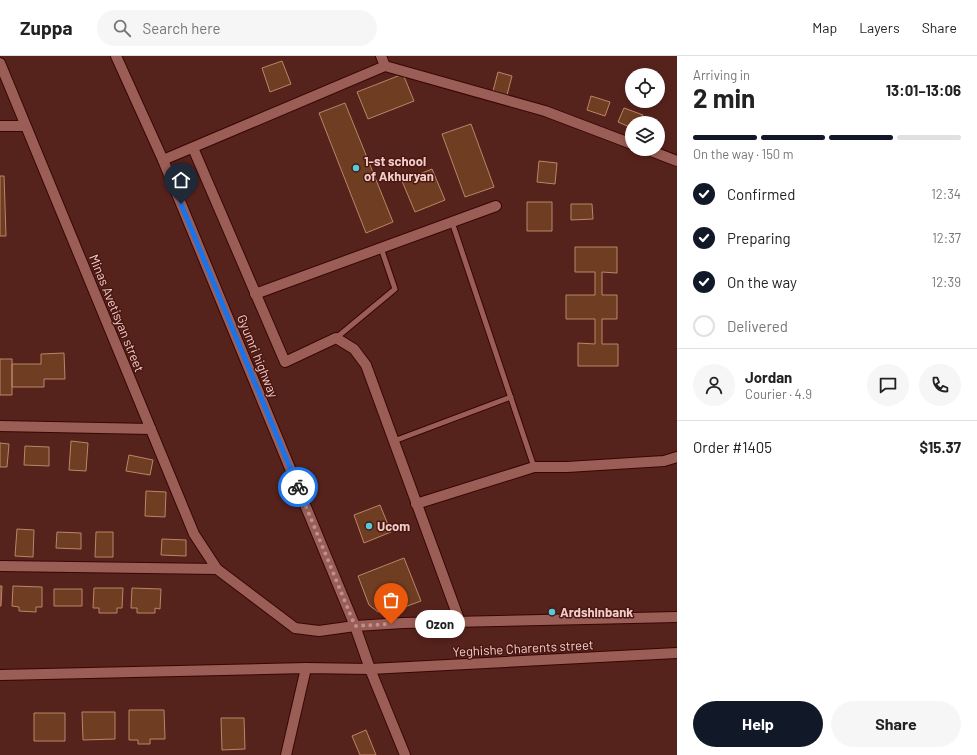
<!DOCTYPE html>
<html lang="en">
<head>
<meta charset="utf-8">
<style>
  :root { --surface:#fff; --page:#f6f6f6; --text:#222; --muted:#767676; --line:#e0e0e0; --accent:#111827 }
  body { margin:0; font-family:Barlow,sans-serif; background:var(--page); color:var(--text); height:100vh; display:flex; flex-direction:column; font-size:15px; white-space:nowrap }
  * { box-sizing:border-box; margin:0 }
  p { font-size:13px; color:var(--muted) }
  .icon { flex:none; width:22px; height:22px; fill:none; stroke:currentColor; stroke-width:2; stroke-linecap:round; stroke-linejoin:round }
  .map { position:relative; flex:1; overflow:hidden }
  .panel { display:flex; flex-direction:column; background:var(--surface); width:300px }
  .panel>* { flex:none }
  .controls { position:absolute; left:625px; top:12px; display:grid; gap:8px }
  .controls a { display:grid; place-items:center; width:40px; height:40px; border-radius:50%; background:var(--surface); box-shadow:0 2px 6px #0003; font-size:20px }
  .pin { position:absolute; display:grid; place-items:center; width:34px; height:34px; color:#fff; margin:-41px -17px; border-radius:50% 50% 50% 0; rotate:-45deg; box-shadow:0 0 4px #0007 }
  .pin .icon { rotate:45deg }
  .courier { position:absolute; display:grid; place-items:center; width:40px; height:40px; margin:-20px; border:3px solid #1a73e8; border-radius:50%; background:#fff; color:#222; box-shadow:0 1px 5px #0007 }
  .bubble { position:absolute; height:28px; border-radius:14px; background:var(--surface); box-shadow:0 2px 6px #0003; font-size:13px; font-weight:700; line-height:28px; text-align:center }
  .headline em { font-style:normal; font-weight:700 }
  .headline div { display:flex; flex-direction:column-reverse }
  .headline { display:flex; align-items:center; justify-content:space-between; height:68px; padding:0 16px }
  h1 { font-size:26px; font-weight:700; line-height:30px }
  .bar { display:grid; grid-template-columns:repeat(4,1fr); gap:6px 4px; align-content:center; height:48px; padding:0 16px }
  .bar i { height:5px; border-radius:3px; background:var(--line) }
  .bar .active { background:var(--accent) }
  .bar p { grid-column:span 4 }
  .line { display:flex; align-items:center; gap:10px; padding:0 16px; border-top:1px solid var(--line) }
  .line div { flex:1 }
  .round { display:grid; place-items:center; flex:none; width:42px; height:42px; border-radius:21px; background:var(--page) }
  ol { padding:0 16px; list-style:none }
  li { display:flex; align-items:center; gap:12px; height:44px }
  li p { margin-inline-start:auto }
  li .icon { padding:4px; border-radius:50%; background:var(--accent); color:#fff; stroke-width:4 }
  li:last-child { color:var(--muted) }
  li i { width:22px; height:22px; border:2px solid var(--line); border-radius:50% }
  .button { display:flex; gap:8px; margin-top:auto; padding:8px 16px }
  .button a { flex:1; height:46px; border-radius:24px; background:var(--accent); color:#fff; font-size:16px; font-weight:700; line-height:46px; text-align:center }
  .button a+a { background:var(--page); color:var(--text) }
  header { display:flex; align-items:center; gap:24px; box-sizing:border-box; height:56px; padding:0 20px; background:var(--surface); border-bottom:1px solid var(--line) }
  header strong { font-size:19px }
  nav { display:flex; gap:22px; margin-inline-start:auto; font-size:14px }
  .search { width:280px; height:36px; background:var(--page); display:flex; align-items:center; gap:10px; box-sizing:border-box; padding:0 14px; border-radius:22px; color:var(--muted); font-size:15px }
  main { display:flex; flex:1; min-height:0 }
  .map>svg:first-child { display:block }
</style>
</head>
<body>
<header>
<strong>Zuppa</strong>
<div class="search"><svg class="icon" aria-label="search" viewBox="0 0 24 24"><circle cx="10" cy="10" r="6"/><path d="M15 15l6 6"/></svg>Search here</div>
<nav><a>Map</a><a>Layers</a><a>Share</a></nav>
</header>
<main>
<div class="map">
<svg width="677" height="699" viewBox="0 0 677 699">
  <rect width="100%" height="100%" fill="#56221c"/>
  <path fill="#6e3d22" stroke="#bc8568" d="M282 5 291 28 270 36 262 12Z
    M498 16 512 20 507 39 493 35Z
    M403 18 414 45 368 63 357 36Z
    M591 40 610 46 605 60 587 54Z
    M345 47 393 166 366 177 319 57Z
    M624 52 643 59 639 67H632V72L618 66Z
    M471 68 494 131 465 141 442 78Z
    M539 105 557 107 555 128 537 126Z
    M432 113 445 144 415 156 402 125Z
    M0 120H4L6 180H0Z
    M527 146H552V175H527Z
    M571 148H592L593 163 571 164Z
    M575 191H617V217L602 216V239H617V263H602V288H618V310H578V287L595 288V263H566V239H595V216H575Z
    M64 297 65 323H44V331H12V308H41V298Z
    M0 303H12V339H0Z
    M71 385 88 387 86 415 69 414Z
    M0 387 9 388 7 411H0Z
    M25 390 49 391V410L24 409Z
    M129 399 153 404 150 419 126 415Z
    M146 435 166 436 165 461 145 460Z
    M380 449 391 476 364 487 354 459Z
    M17 473 34 474 33 501 15 500Z
    M57 476 81 477V493L56 492Z
    M96 476H113V501H95Z
    M162 483 186 484V500L161 499Z
    M404 502 421 545 399 553 392 550 378 556 369 549 358 520Z
    M0 530H2L1 550H0Z
    M13 530 42 531V551H36V556L19 555V551L12 550Z
    M94 532H123L122 552H117V557H99V552H93Z
    M132 532 161 533 160 553 155 552V557H137V552H131Z
    M54 533H82V550H54Z
    M129 654H164L165 683H150V688H138V684H129Z
    M82 656H115V683L83 684Z
    M34 657H65V685H34Z
    M221 662H244L245 693 222 694Z
    M366 674 376 699H360L352 680Z"/>
  <g fill="none" stroke-linecap="round" stroke-linejoin="round">
    <g stroke="#390605" stroke-width="7">
      <path id="lane" d="M452 166 534 411
        M336 282 395 233 381 192
        M394 385 511 341"/>
    </g>
    <g stroke="#390605" stroke-width="12">
      <path id="street" d="M381 0 385 10
        M0 7 194 478 217 513
        M0 70H26
        M193 92 285 306 336 282 354 293 366 309 460 566
        M646 93 677 105
        M163 104 385 10 545 55 632 88
        M255 238 496 150
        M0 370 151 373
        M416 448 534 411H567L664 405 677 401
        M0 510 217 513 295 572 319 575 355 570
        M370 613 677 597
        M286 699 306 612"/>
    </g>
    <g stroke="#390605" stroke-width="12">
      <path id="secondary" d="M116 0 163 104 355 570 370 613 405 699
        M355 570 403 567 677 561
        M0 619 306 612 370 613"/>
    </g>
    <use href="#lane" stroke="#9a5e56" stroke-width="5"/>
    <use href="#street" stroke="#9a5e56" stroke-width="10"/>
    <use href="#secondary" stroke="#9a5e56" stroke-width="10"/>
  </g>
  <g fill="none" stroke-linecap="round" stroke-linejoin="round">
    <path stroke="#bb928c" stroke-width="4" stroke-dasharray="0 7.2" d="M298 431 355 570 391 568"/>
    <path stroke="#1a73e8" stroke-width="5" d="M181 148 298 431"/>
  </g>
  <g fill="#53cbdc" stroke="#4b1712" stroke-width="1.5">
    <circle cx="356" cy="112" r="4"/>
    <circle cx="369" cy="470" r="4"/>
    <circle cx="552" cy="556" r="4"/>
  </g>
  <g text-anchor="middle" stroke-width="3" stroke-linejoin="round" paint-order="stroke">
    <g font-size="13" font-weight="bold" fill="#f1cec9" stroke="#4b1712" text-anchor="start">
      <text x="364" y="110">1-st school<tspan x="364" dy="15">of Akhuryan</tspan></text>
      <text x="377" y="475">Ucom</text>
      <text x="560" y="561">Ardshinbank</text>
    </g>
    <g font-size="13" fill="#f1cec9" stroke="#4b1712">
      <text transform="translate(117 257) rotate(68)" y="5">Minas Avetisyan street</text>
      <text transform="translate(258 300) rotate(68)" y="5">Gyumri highway</text>
      <text transform="translate(523 592) rotate(-3)" y="5">Yeghishe Charents street</text>
    </g>
  </g>
</svg>
<div class="controls">
<a><svg class="icon" aria-label="locate" viewBox="0 0 24 24"><circle cx="12" cy="12" r="6"/><path d="M12 2v4M12 18v4M2 12h4M18 12h4"/></svg></a>
<a><svg class="icon" aria-label="layers" viewBox="0 0 24 24"><path d="M12 4l9 5-9 5-9-5zM3 14l9 5 9-5"/></svg></a>
</div>
<div class="pin" style="left:391px;top:568px;background:#ea580c"><svg class="icon" aria-label="bag" viewBox="0 0 24 24"><path d="M5 8h14l-1 12H6zM9 8a3 3 0 0 1 6 0"/></svg></div>
<div class="pin" style="left:181px;top:148px;background:#1f2937"><svg class="icon" aria-label="home" viewBox="0 0 24 24"><path d="M3 11l9-7 9 7M6 9v11h12V9"/></svg></div>
<div class="courier" style="left:298px;top:431px"><svg class="icon" aria-label="bike" viewBox="0 0 24 24"><circle cx="6" cy="16" r="4"/><circle cx="18" cy="16" r="4"/><path d="M6 16l4-8h5l3 8M10 8l3 8H6M13 5h3"/></svg></div>
<div class="bubble" style="left:415px;top:554px;width:50px">Ozon</div>
</div>
<section class="panel">
<div class="headline"><div><h1>2 min</h1><p>Arriving in</p></div><em>13:01–13:06</em></div>
<div class="bar"><i class="active"></i><i class="active"></i><i class="active"></i><i></i><p>On the way · 150 m</p></div>
<ol>
<li><svg class="icon" aria-label="check" viewBox="0 0 24 24"><path d="M5 12l5 5 9-10"/></svg>Confirmed<p>12:34</p></li>
<li><svg class="icon" aria-label="check" viewBox="0 0 24 24"><path d="M5 12l5 5 9-10"/></svg>Preparing<p>12:37</p></li>
<li><svg class="icon" aria-label="check" viewBox="0 0 24 24"><path d="M5 12l5 5 9-10"/></svg>On the way<p>12:39</p></li>
<li><i></i>Delivered</li>
</ol>
<div class="line" style="height:72px"><a class="round"><svg class="icon" aria-label="person" viewBox="0 0 24 24"><circle cx="12" cy="8" r="4"/><path d="M4 21q1-7 8-7t8 7"/></svg></a><div><b>Jordan</b><p>Courier · 4.9</p></div><a class="round"><svg class="icon" aria-label="chat" viewBox="0 0 24 24"><path d="M4 5h16v11H9l-5 4z"/></svg></a><a class="round"><svg class="icon" aria-label="phone" viewBox="0 0 24 24"><path d="M5 4h4l2 5-3 2q2 4 5 5l2-3 5 2v4C11 20 4 13 5 4z"/></svg></a></div>
<div class="line" style="height:52px"><div>Order #1405</div><b>$15.37</b></div>
<div class="button"><a>Help</a><a>Share</a></div>
</section>
</main>
</body>
</html>
